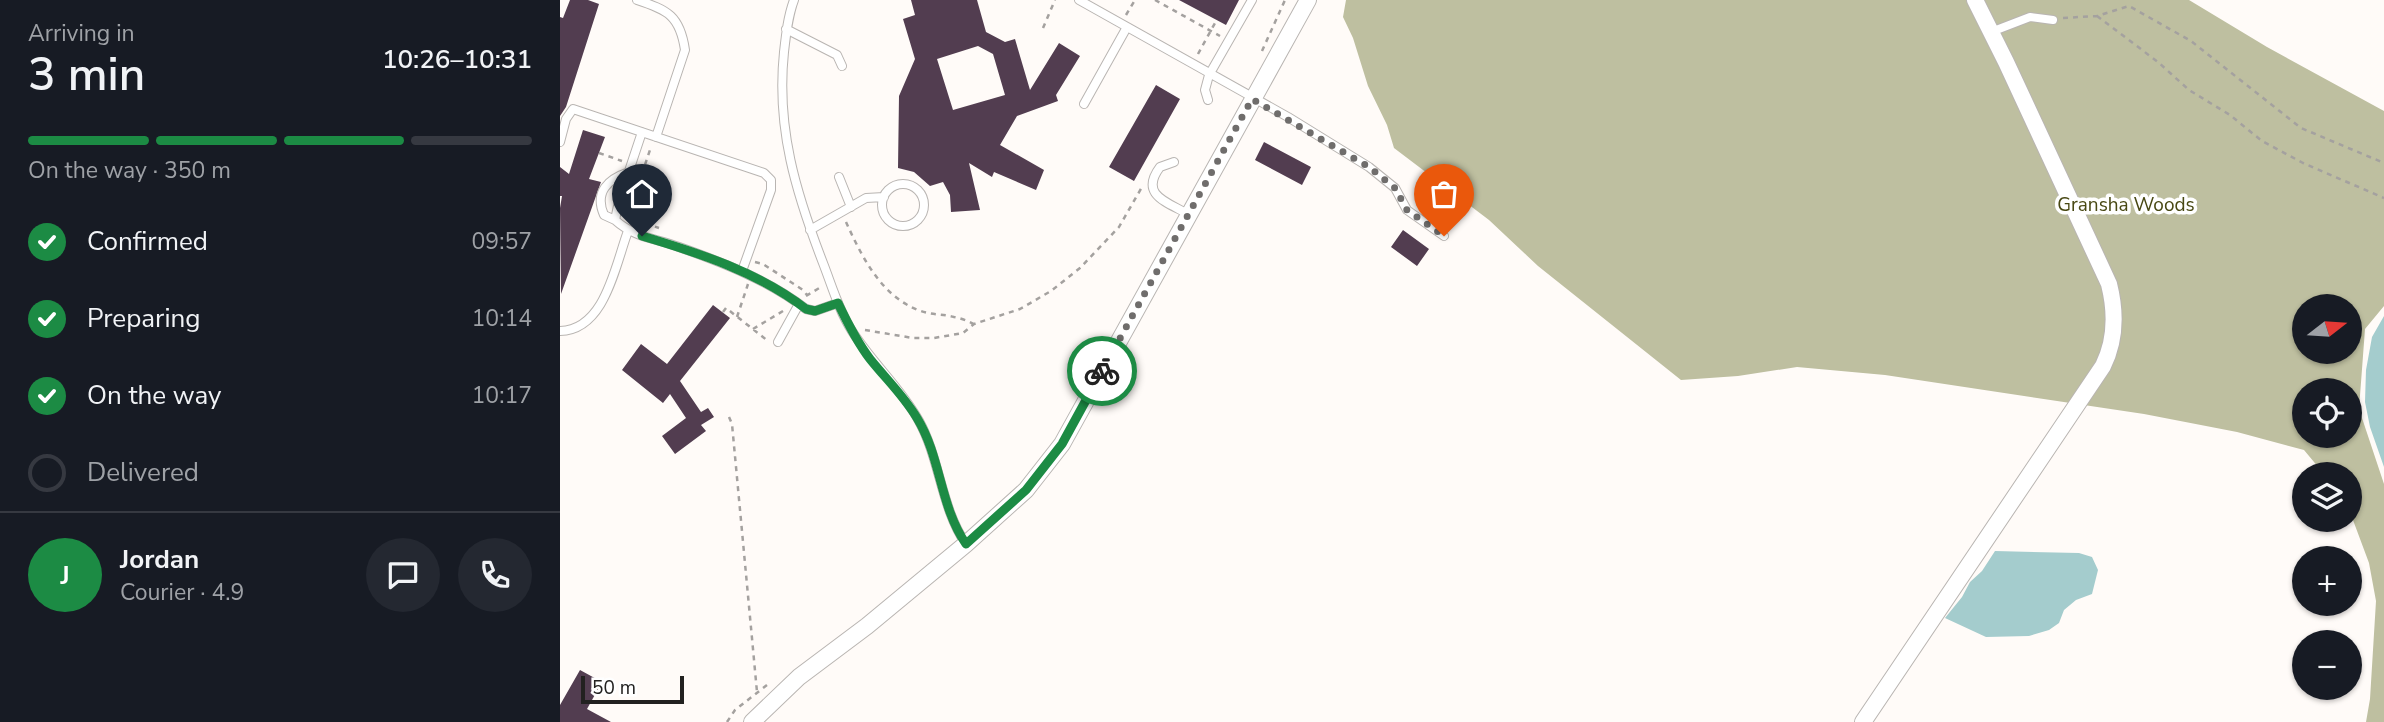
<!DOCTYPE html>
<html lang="en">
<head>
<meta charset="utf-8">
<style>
  :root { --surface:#171b24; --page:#242831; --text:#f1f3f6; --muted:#9ea1a6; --line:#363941; --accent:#1c8b44 }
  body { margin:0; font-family:"Nunito Sans",sans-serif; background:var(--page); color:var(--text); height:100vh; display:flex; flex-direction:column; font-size:26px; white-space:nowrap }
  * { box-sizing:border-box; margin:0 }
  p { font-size:23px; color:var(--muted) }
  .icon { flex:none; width:38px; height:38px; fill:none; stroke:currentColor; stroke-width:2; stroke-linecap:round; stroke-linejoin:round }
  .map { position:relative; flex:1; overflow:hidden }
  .drawer { display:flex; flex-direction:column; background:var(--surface); width:560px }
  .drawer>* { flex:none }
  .needle { width:46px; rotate:73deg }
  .controls { position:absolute; left:1732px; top:294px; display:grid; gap:14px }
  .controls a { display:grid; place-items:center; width:70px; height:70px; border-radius:50%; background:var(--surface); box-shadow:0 2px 5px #0004; font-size:35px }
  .scale { position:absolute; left:21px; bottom:18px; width:103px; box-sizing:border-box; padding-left:7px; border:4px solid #222120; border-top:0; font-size:19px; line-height:24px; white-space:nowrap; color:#222120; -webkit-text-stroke:5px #fff; paint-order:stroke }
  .pin { position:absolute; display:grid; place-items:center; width:60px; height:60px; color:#fff; margin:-72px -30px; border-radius:50% 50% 50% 0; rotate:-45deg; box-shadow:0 0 7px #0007 }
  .pin .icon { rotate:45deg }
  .courier { position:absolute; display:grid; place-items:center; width:70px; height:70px; margin:-35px; border:5px solid #1c8b44; border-radius:50%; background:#fff; color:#222; box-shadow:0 2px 9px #0007 }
  .overview em { font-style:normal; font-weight:600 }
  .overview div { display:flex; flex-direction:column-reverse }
  .overview { display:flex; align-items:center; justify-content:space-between; height:119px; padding:0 28px }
  h1 { font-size:46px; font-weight:600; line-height:52px }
  .bar { display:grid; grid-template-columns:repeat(4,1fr); gap:10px 7px; align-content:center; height:84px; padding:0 28px }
  .bar i { height:9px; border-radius:5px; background:var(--line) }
  .bar .active { background:var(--accent) }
  .bar p { grid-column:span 4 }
  .line { display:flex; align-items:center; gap:18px; padding:0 28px; border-top:2px solid var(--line) }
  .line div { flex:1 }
  .round { display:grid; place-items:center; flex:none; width:74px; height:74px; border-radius:37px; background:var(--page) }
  ol { padding:0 28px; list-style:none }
  li { display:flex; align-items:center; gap:21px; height:77px }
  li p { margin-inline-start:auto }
  li .icon { padding:7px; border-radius:50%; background:var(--accent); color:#fff; stroke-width:4 }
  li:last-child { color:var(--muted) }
  li i { width:38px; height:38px; border:4px solid var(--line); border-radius:50% }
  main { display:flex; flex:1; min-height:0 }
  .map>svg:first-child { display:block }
</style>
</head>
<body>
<main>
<section class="drawer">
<div class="overview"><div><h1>3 min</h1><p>Arriving in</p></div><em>10:26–10:31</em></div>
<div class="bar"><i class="active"></i><i class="active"></i><i class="active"></i><i></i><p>On the way · 350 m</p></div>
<ol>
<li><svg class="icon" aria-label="check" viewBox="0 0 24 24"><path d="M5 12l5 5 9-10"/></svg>Confirmed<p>09:57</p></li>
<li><svg class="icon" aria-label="check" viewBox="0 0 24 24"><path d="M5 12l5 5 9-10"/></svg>Preparing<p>10:14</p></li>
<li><svg class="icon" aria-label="check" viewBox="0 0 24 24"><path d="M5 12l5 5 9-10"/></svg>On the way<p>10:17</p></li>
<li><i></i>Delivered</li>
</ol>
<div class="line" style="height:126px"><b class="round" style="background:var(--accent);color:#fff">J</b><div><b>Jordan</b><p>Courier · 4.9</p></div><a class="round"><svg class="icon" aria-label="chat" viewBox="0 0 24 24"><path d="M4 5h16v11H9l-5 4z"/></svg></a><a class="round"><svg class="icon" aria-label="phone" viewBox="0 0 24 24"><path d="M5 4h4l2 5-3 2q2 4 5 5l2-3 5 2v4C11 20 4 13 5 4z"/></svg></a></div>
</section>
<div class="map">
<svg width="1824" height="722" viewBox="0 0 1824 722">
  <rect width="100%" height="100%" fill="#fffbf8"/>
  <path fill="#bebfa0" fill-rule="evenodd" d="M786 0H1629L1707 47 1824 111V306L1805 329 1799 409 1824 484V722H1806L1810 699 1816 601 1809 563 1790 512V474H1764L1744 450 1677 432 1584 414 1325 375 1237 367 1178 376 1121 380 978 266 929 220 834 148 827 125 808 86 793 38 783 17ZM1745 306H1790V352H1745ZM1745 390H1790V436H1745Z"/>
  <path fill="#a4cccd" d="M1824 316V467L1810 427 1805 402 1806 370 1812 337Z
    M1435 551 1519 553 1532 557 1538 570 1532 594 1516 600 1504 610 1499 623 1489 630 1469 636 1426 637 1385 618 1402 597 1410 582 1422 571Z"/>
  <path fill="#523d50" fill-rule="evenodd" d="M10 0H28L39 4 6 107 0 116V17L3 18Z
    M351 0H417L426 32 445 42 455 39 470 90 499 43 520 56 496 95 498 101 457 116 440 145 484 170 476 190 434 172 432 177 409 163 420 210 391 212 390 195 383 182 370 186 354 172 338 168 339 96 355 59 343 19 355 15ZM418 46 433 54 445 95 393 110 377 59Z
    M619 0H679L666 25Z
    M596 85 620 99 574 181 549 167Z
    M23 130 45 137 29 179 41 182 1 294 0 208 2 196H0V167L9 174Z
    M704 142 751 167 742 185 695 160Z
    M843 230 869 249 857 266 831 247Z
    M153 305 170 318 120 381 141 412 148 408 154 417 141 425 146 431 115 454 102 436 126 418 110 394 103 403 62 370 81 344 107 364Z
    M20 670 42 682 27 709 51 722H0V705Z"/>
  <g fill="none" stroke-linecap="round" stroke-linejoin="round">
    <g stroke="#b9b5b2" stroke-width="10">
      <path id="lane" d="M77 0C108 10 120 16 125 50L96 137
        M234 0C228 16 226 34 224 52 216 128 236 193 263 263 272 286 279 311 292 331 312 363 341 388 359 421 380 459 381 508 406 544
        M519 0 728 117 809 167 835 188 847 210 884 236
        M226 29 277 55 282 66
        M1431 32 1470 17 1493 20
        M648 100 645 90 649 75 692 0
        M524 104 567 27
        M82 132 59 201 55 220C75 238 95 238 119 247 164 263 208 280 246 309L255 311 278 303
        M0 142 6 119 13 109 204 173 211 180V190L182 271
        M614 162 600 167C579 195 607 202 628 214
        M279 177 291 207
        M322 205a21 21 0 1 1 42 0a21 21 0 1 1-42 0Z
        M55 220 44 215C34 192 48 179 69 172
        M250 230 306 198 324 197
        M0 331C45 330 55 266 68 231
        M218 342 239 304"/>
    </g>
    <g stroke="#b9b5b2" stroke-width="18">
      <path id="street" d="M192 722 239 677 307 626 406 544 466 490 502 444 748 0
        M1303 722 1543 366C1556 340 1556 312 1549 284L1446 62 1415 0"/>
    </g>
    <path stroke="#a4a19f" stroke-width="2.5" stroke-dasharray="5 5" stroke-linecap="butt" d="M595 0 660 36
      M566 15 575 0
      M1537 16 1598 62 1629 90 1670 115 1702 141 1743 163 1824 198
      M1503 18 1537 16 1569 6 1631 41 1741 128 1824 163
      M483 28 495 0
      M702 51 725 0
      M638 54 655 23
      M39 153 62 161
      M85 169 101 174
      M69 212 91 147
      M76 220 99 228
      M286 222C302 257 322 298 361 311 372 315 383 314 394 317 401 318 408 321 414 324
      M85 223 87 216
      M195 262 203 264 243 290 247 295
      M246 296 261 287
      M163 312 166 308 208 341
      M177 317 188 284
      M193 329 223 311
      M305 330 353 338H374L403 333 414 324 460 309 491 291 520 268 559 227 582 187
      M169 417 172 424 197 692
      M167 722 175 710 207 685"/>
    <use href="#lane" stroke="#fff" stroke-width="8"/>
    <use href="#street" stroke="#fff" stroke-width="16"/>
  </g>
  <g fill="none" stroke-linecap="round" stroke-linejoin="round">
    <path stroke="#6f6d6c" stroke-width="7" stroke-dasharray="0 12.6" d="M542 371 692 99 809 167 835 188 847 210 884 236"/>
    <path stroke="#1c8b44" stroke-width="9" d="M82 236C139 253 198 272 246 309L255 311 278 303C287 322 297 342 310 359 326 379 344 396 357 418 381 457 380 507 406 544L466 490 502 444 542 371"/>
  </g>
  <g text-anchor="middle" stroke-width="7" stroke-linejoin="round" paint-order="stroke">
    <g font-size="19" fill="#484813" stroke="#fff">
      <text x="1566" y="211">Gransha Woods</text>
    </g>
  </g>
</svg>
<div class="controls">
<a><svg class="needle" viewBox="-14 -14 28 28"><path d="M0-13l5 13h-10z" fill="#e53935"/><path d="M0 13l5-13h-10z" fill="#9ea1a6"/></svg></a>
<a><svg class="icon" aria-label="locate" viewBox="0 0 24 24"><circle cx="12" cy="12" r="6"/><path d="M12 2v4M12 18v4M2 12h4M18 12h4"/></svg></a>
<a><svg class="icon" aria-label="layers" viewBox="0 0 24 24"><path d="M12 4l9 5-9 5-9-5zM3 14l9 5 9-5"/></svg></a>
<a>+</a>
<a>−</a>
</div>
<div class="scale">50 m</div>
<div class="pin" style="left:884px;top:236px;background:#ea580c"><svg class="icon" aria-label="bag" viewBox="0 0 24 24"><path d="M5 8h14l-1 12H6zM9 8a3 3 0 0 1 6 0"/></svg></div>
<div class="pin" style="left:82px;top:236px;background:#1f2937"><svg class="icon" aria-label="home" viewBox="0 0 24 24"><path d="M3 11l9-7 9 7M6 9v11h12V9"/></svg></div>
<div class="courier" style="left:542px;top:371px"><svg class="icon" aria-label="bike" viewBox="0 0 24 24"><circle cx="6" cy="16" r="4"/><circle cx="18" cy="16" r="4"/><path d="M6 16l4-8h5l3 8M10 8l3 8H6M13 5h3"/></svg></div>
</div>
</main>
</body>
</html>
